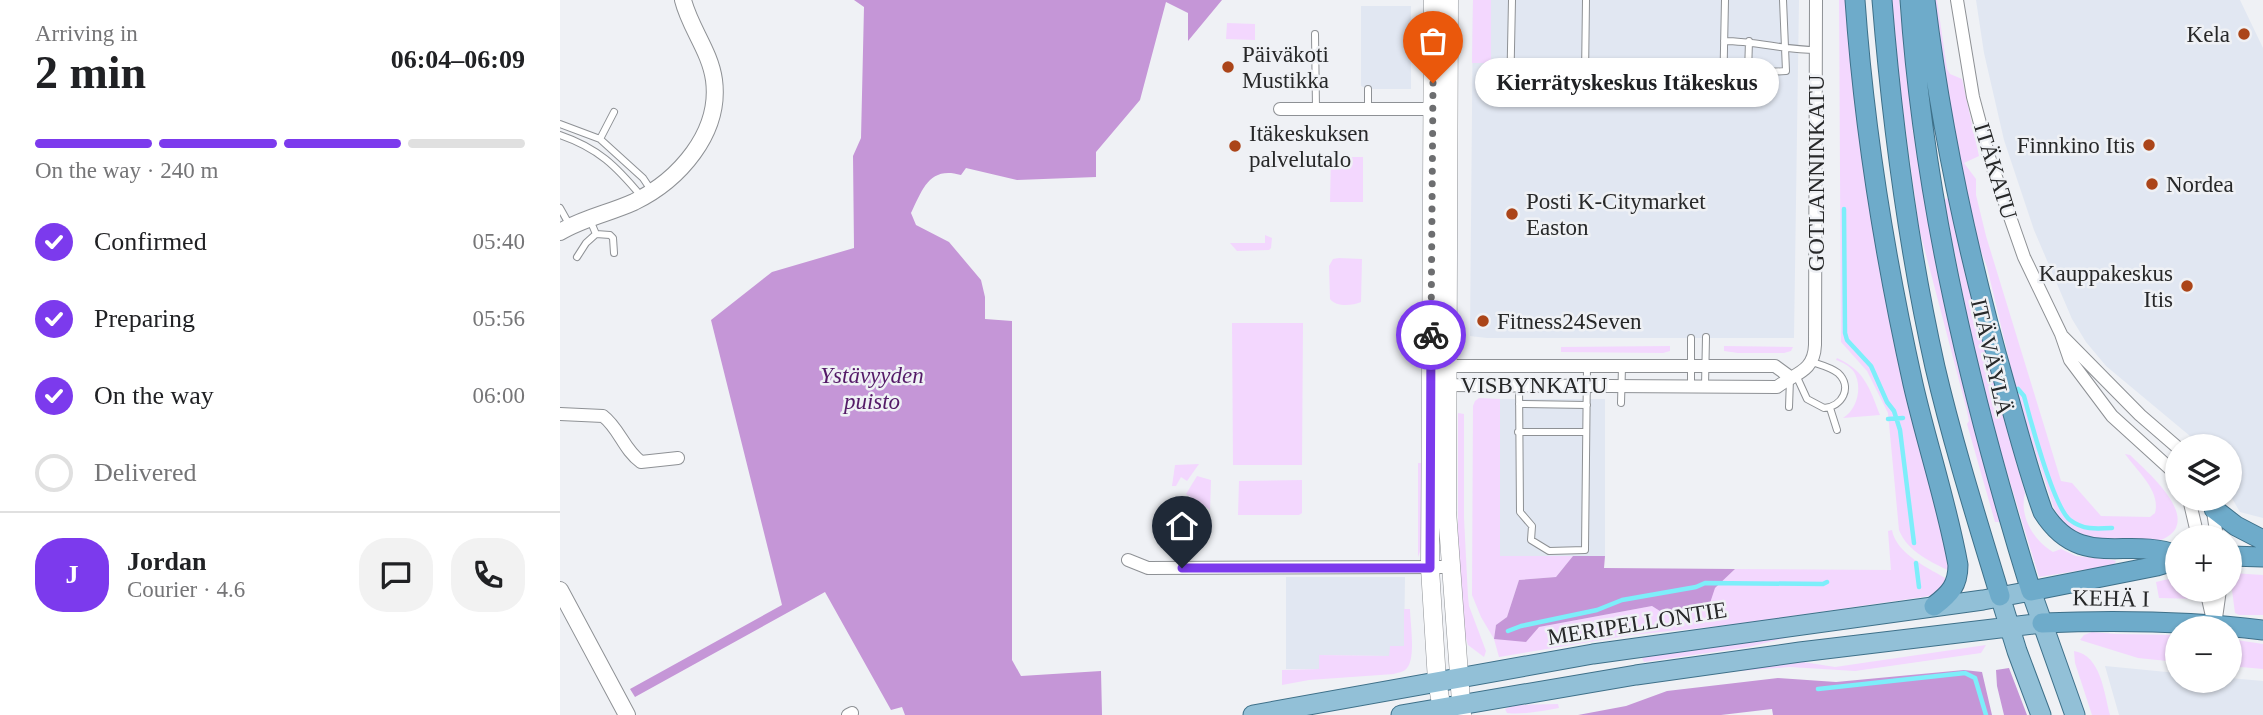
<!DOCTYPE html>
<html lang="en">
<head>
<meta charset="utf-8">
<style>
  :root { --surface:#fff; --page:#f2f2f2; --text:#202124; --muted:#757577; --line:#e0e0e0; --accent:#7c3aed }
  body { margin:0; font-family:"Times New Roman",serif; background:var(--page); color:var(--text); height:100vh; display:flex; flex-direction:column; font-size:26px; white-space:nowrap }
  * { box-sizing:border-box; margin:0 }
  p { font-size:23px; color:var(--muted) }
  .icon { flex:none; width:38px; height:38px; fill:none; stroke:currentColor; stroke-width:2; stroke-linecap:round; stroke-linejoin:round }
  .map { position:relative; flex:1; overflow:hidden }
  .drawer { display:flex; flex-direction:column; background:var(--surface); width:560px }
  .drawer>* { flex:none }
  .controls { position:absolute; left:1605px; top:434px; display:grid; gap:14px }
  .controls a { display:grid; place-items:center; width:77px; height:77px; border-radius:50%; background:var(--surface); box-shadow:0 2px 5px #0004; font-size:35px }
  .pin { position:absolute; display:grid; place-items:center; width:60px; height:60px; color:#fff; margin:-72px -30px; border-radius:50% 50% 50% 0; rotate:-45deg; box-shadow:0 0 7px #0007 }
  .pin .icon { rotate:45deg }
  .courier { position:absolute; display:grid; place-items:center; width:70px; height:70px; margin:-35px; border:5px solid #7c3aed; border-radius:50%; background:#fff; color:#222; box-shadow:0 2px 9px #0007 }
  .bubble { position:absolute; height:49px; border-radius:24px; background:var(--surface); box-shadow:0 2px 5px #0004; font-size:23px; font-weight:600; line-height:49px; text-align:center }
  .summary em { font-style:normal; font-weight:600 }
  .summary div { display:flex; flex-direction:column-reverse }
  .summary { display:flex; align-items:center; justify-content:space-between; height:119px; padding:0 35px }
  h1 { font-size:46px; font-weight:600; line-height:52px }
  .bar { display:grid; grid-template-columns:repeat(4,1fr); gap:10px 7px; align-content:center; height:84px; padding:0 35px }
  .bar i { height:9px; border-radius:5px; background:var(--line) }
  .bar .on { background:var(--accent) }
  .bar p { grid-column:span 4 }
  .line { display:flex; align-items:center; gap:18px; padding:0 35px; border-top:2px solid var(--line) }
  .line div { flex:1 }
  .round { display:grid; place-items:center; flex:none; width:74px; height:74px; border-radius:28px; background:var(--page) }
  ol { padding:0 35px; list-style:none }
  li { display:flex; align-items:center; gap:21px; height:77px }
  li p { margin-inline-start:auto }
  li .icon { padding:7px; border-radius:50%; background:var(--accent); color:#fff; stroke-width:4 }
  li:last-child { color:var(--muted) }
  li i { width:38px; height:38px; border:4px solid var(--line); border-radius:50% }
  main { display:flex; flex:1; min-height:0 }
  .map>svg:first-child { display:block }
</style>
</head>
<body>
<main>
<section class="drawer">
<div class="summary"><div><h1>2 min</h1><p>Arriving in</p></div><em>06:04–06:09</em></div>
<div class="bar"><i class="on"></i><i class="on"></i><i class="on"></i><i></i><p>On the way · 240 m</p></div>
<ol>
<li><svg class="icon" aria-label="check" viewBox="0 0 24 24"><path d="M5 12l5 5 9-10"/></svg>Confirmed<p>05:40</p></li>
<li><svg class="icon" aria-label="check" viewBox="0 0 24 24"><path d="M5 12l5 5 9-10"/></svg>Preparing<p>05:56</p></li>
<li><svg class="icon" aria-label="check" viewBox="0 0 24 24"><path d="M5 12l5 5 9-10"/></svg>On the way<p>06:00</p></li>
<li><i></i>Delivered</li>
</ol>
<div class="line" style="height:126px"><b class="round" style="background:var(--accent);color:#fff">J</b><div><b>Jordan</b><p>Courier · 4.6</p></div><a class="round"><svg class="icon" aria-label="chat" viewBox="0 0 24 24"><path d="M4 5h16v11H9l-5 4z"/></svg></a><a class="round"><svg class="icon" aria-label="phone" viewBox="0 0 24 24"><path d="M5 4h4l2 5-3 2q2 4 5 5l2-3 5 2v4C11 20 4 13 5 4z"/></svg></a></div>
</section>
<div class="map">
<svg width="1703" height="715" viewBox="0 0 1703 715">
  <rect width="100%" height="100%" fill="#eff1f5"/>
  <path fill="#e1e7f2" d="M913 0H1239L1234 338H927L910 336Z
    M1416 0H1680L1703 48V518L1680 512 1670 495V446H1642L1546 366 1526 342 1512 319 1474 230 1444 140 1424 53Z
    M801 6H851V89H808L801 86Z
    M940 399H1045V556H940Z
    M726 577H845L844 646 829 656 760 655 759 669H726Z
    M1545 666 1617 673V681H1670V678L1703 681V715H1559Z"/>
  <path fill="#f3d7fe" d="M913 0H931V63H912Z
    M1279 0H1287C1287 40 1292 78 1297 117 1310 220 1328 321 1353 422 1365 472 1384 520 1392 572 1372 563 1347 551 1339 530L1328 413 1307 371 1281 342Z
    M1330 0H1339L1353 132 1368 212 1412 420 1441 520 1440 522H1435L1407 424 1409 421 1406 407 1359 228 1334 44Z
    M1371 0H1377L1387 69 1390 74 1402 79 1419 156 1404 163 1416 179V195L1426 236 1501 481 1512 483 1541 516 1590 517 1595 513C1601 491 1577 471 1565 454L1570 455C1584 469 1631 508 1614 531 1610 536 1603 540 1596 541 1587 542 1577 541 1568 541 1551 540 1530 542 1515 532 1505 526 1499 518 1494 508L1460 406 1427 267 1411 225Z
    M667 23 695 24V40L666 39Z
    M771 157H803V202H770Z
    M1392 196 1434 381 1465 493C1459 516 1473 540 1493 552L1501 549 1516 556 1553 560 1556 561 1554 565 1479 577 1435 433 1412 340 1384 200Z
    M705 235 712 238 711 248 709 250 677 251 670 243H705Z
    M779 258 802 259 801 302C792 306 776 307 770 299L769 266 773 259Z
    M672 323H743L742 465H673Z
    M1110 346V351L1103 353 1001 352V347Z
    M1164 346 1233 347 1231 351 1224 353H1178L1164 351Z
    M1277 358C1305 371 1309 387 1320 415L1283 418C1297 410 1303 387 1294 372 1290 366 1282 362 1276 360Z
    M919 398 940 399V556H1013L996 577 959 580 947 617 936 625 934 639 979 627 1092 606 1103 613 1155 588 1175 569 1331 570 1328 531 1332 530C1336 554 1370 569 1389 580L1373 595 1363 597 1169 625 1072 635 939 657 934 639 921 617 912 595 913 406 915 401Z
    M898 413 904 414V518L908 597 909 606 926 651 924 657 908 645 903 629 898 547Z
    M858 463H863L862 546 858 557Z
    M639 464 627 481 621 477 616 486H612L615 465Z
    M637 476 651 480 650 510 626 494Z
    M742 480V513L739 515H678L679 481Z
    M1672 573 1703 575V615H1679L1675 613 1670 575Z
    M1617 577V590H1639V599L1599 598 1596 582Z
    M844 609H850C850 622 857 662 845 670 843 672 836 673 834 674L749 680 722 685V670L759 669V655L829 656 830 646H844Z
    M1532 632 1556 634 1617 635V662L1578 658 1520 640 1524 635Z
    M1233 636 1189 647 1084 662 1082 658 1129 646Z
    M1670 639 1703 644V669L1670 666Z
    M1426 645 1421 653 1295 671 1230 667 1180 671V669L1243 662 1275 667Z
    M1514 651C1541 655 1544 693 1550 715H1532L1515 663Z
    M998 704 999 708C983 711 962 715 947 713L945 709 954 705Z"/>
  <path fill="#c596d7" d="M294 0H662L628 41V13L606 2 580 100 536 152V177L457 180 406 168 401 175C370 166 363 188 351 213L356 225 389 242 421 280 425 297V319L452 321V660L461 676 541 671 542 715H345L342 707 331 710 265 592 75 697 70 689 222 605 151 320 212 272 294 248 293 156 301 138 304 7Z
    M1013 556H1045L1044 568 1175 569 1155 588 1149 606 1103 613 1092 606 979 627 966 642 934 639 936 625 947 617 959 580 996 577Z
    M1449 668 1467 715H1444L1437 686 1436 670Z
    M1404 670 1422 672 1432 715H1213L1212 709 1161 715H1018L1066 706 1107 691 1218 678 1276 682Z"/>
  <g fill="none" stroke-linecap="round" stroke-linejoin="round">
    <path stroke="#7deefa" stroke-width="4.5" d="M1284 209 1285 333 1287 340 1311 366 1327 402 1334 411 1340 430 1354 543
      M1458 389 1464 396C1470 419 1494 508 1510 520 1523 530 1536 529 1552 528
      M1328 419 1343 418
      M1356 563 1359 587
      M948 631 961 626 1037 610 1062 600 1136 587 1145 583 1263 584 1267 582
      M1258 689 1405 673 1415 678 1426 715"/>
    <g stroke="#8e9195" stroke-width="8">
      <path id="service" d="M755 34 756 109
        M1164 41C1196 41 1224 50 1256 50
        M1189 41 1188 73 1226 71 1223 0
        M952 76H1163
        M1025 76 1026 0
        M808 89V108
        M950 97 952 0
        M1163 97 1165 0
        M54 112 40 139 83 178 91 190
        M0 124 40 139
        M0 135C38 148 56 166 81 196
        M0 208 9 224
        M30 220 36 234 50 235 53 238 54 253
        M17 257 26 243 36 234
        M1131 338V385
        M1236 375 1247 399 1264 408C1282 407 1293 387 1278 373 1270 367 1261 365 1252 362
        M959 384 960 512 972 526 971 540 989 551 1025 550 1027 366
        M1145 386 1146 337
        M1061 403 1062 367
        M959 404 1027 405
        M1229 407 1230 379
        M1270 408 1277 430
        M958 432H1026"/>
    </g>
    <g stroke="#8e9195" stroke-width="14">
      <path id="minor" d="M1397 0 1413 97 1429 157 1464 257 1501 334 1510 360 1552 416 1617 475
        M720 109H878
        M1503 337 1580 415 1617 447
        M883 369 887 366H1215L1230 377
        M881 381 887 385 1217 387C1235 373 1254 372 1255 345L1256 0
        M0 414 43 416C59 428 64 450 81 462L118 458
        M1629 499 1638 537
        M1651 499 1657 537
        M568 560 588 568 891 567
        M1646 590 1654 625
        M1656 618 1660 590
        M288 715 292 713"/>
    </g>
    <g stroke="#8e9195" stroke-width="18">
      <path id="tertiary" d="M0 232C23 218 50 213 74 202 119 180 161 133 154 80 150 51 130 28 123 0
        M0 590 67 715"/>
    </g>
    <g stroke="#8e9195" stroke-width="19">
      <path id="secondary" d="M873 0 870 568 877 681 883 715
        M889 0 887 511 902 715"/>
    </g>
    <g stroke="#3e7089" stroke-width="21">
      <path id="primary" d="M1440 596 1457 651 1481 715
        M693 715 1033 654 1423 600 1471 591 1515 715
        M841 715 1076 675 1240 652 1482 623"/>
    </g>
    <g stroke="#3e7089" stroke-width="21">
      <path id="trunk" d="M1295 0C1304 129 1325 258 1353 384 1367 445 1387 504 1398 565 1398 585 1390 594 1374 606
        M1322 0C1332 123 1348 246 1375 367 1393 444 1417 520 1440 596
        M1350 0C1364 203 1411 397 1471 591L1597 566 1617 560
        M1365 0C1381 130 1409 259 1445 385 1457 427 1468 471 1483 512 1520 571 1566 536 1617 555
        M1654 509 1676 526 1703 540
        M1670 556 1703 557
        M1482 623C1555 620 1630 621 1703 630"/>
    </g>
    <use href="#service" stroke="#fff" stroke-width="6"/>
    <use href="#minor" stroke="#fff" stroke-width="12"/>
    <use href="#tertiary" stroke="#fff" stroke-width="16"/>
    <use href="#secondary" stroke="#fff" stroke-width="18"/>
    <use href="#primary" stroke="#92c0d7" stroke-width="19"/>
    <use href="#trunk" stroke="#6eabca" stroke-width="19"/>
  </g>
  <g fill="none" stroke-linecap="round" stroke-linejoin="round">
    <path stroke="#6d6e70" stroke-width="7" stroke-dasharray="0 12.6" d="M871 335 873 83"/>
    <path stroke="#7c3aed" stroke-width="9" d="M622 568H870L871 335"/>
  </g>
  <g fill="#ab4519" stroke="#eff1f5" stroke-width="2.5">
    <circle cx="1684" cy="34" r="7"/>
    <circle cx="668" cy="67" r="7"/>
    <circle cx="1589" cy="145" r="7"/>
    <circle cx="675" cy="146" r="7"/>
    <circle cx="1592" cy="184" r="7"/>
    <circle cx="952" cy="214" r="7"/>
    <circle cx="1627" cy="286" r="7"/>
    <circle cx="923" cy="321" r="7"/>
  </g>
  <g text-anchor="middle" stroke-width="5" stroke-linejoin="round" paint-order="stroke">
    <g font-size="23" fill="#272829" stroke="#eff1f5" text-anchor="start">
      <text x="1670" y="42" text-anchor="end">Kela</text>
      <text x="682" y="62">Päiväkoti<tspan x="682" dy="26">Mustikka</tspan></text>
      <text x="689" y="141">Itäkeskuksen<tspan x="689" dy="26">palvelutalo</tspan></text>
      <text x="1575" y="153" text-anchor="end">Finnkino Itis</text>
      <text x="1606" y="192">Nordea</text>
      <text x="966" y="209">Posti K-Citymarket<tspan x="966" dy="26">Easton</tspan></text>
      <text x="1613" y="281" text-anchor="end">Kauppakeskus<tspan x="1613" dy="26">Itis</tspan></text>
      <text x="937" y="329">Fitness24Seven</text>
    </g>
    <g font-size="23" fill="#272829" stroke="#eff1f5">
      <text transform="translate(1436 171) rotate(73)" y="8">ITÄKATU</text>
      <text transform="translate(1256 173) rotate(-90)" y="8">GOTLANNINKATU</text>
      <text transform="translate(1432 357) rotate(77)" y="8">ITÄVÄYLÄ</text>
      <text x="974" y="393">VISBYNKATU</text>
      <text transform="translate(1551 598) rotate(1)" y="8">KEHÄ I</text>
      <text transform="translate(1077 623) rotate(-9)" y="8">MERIPELLONTIE</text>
    </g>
    <g font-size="23" font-style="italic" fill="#541a67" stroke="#eff1f5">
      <text x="312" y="383">Ystävyyden<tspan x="312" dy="26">puisto</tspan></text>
    </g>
  </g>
</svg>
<div class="controls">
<a><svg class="icon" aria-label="layers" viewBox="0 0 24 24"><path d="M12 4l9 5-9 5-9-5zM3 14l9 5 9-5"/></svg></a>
<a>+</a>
<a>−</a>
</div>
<div class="pin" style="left:873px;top:83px;background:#ea580c"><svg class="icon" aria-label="bag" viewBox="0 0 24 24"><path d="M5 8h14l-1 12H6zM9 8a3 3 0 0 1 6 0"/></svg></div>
<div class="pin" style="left:622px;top:568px;background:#1f2937"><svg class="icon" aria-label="home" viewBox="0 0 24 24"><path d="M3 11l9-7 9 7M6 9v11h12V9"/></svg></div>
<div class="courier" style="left:871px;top:335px"><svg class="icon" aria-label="bike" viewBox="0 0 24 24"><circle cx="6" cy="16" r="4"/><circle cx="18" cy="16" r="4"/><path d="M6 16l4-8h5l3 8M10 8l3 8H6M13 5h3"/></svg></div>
<div class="bubble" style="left:915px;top:58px;width:304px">Kierrätyskeskus Itäkeskus</div>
</div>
</main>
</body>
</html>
